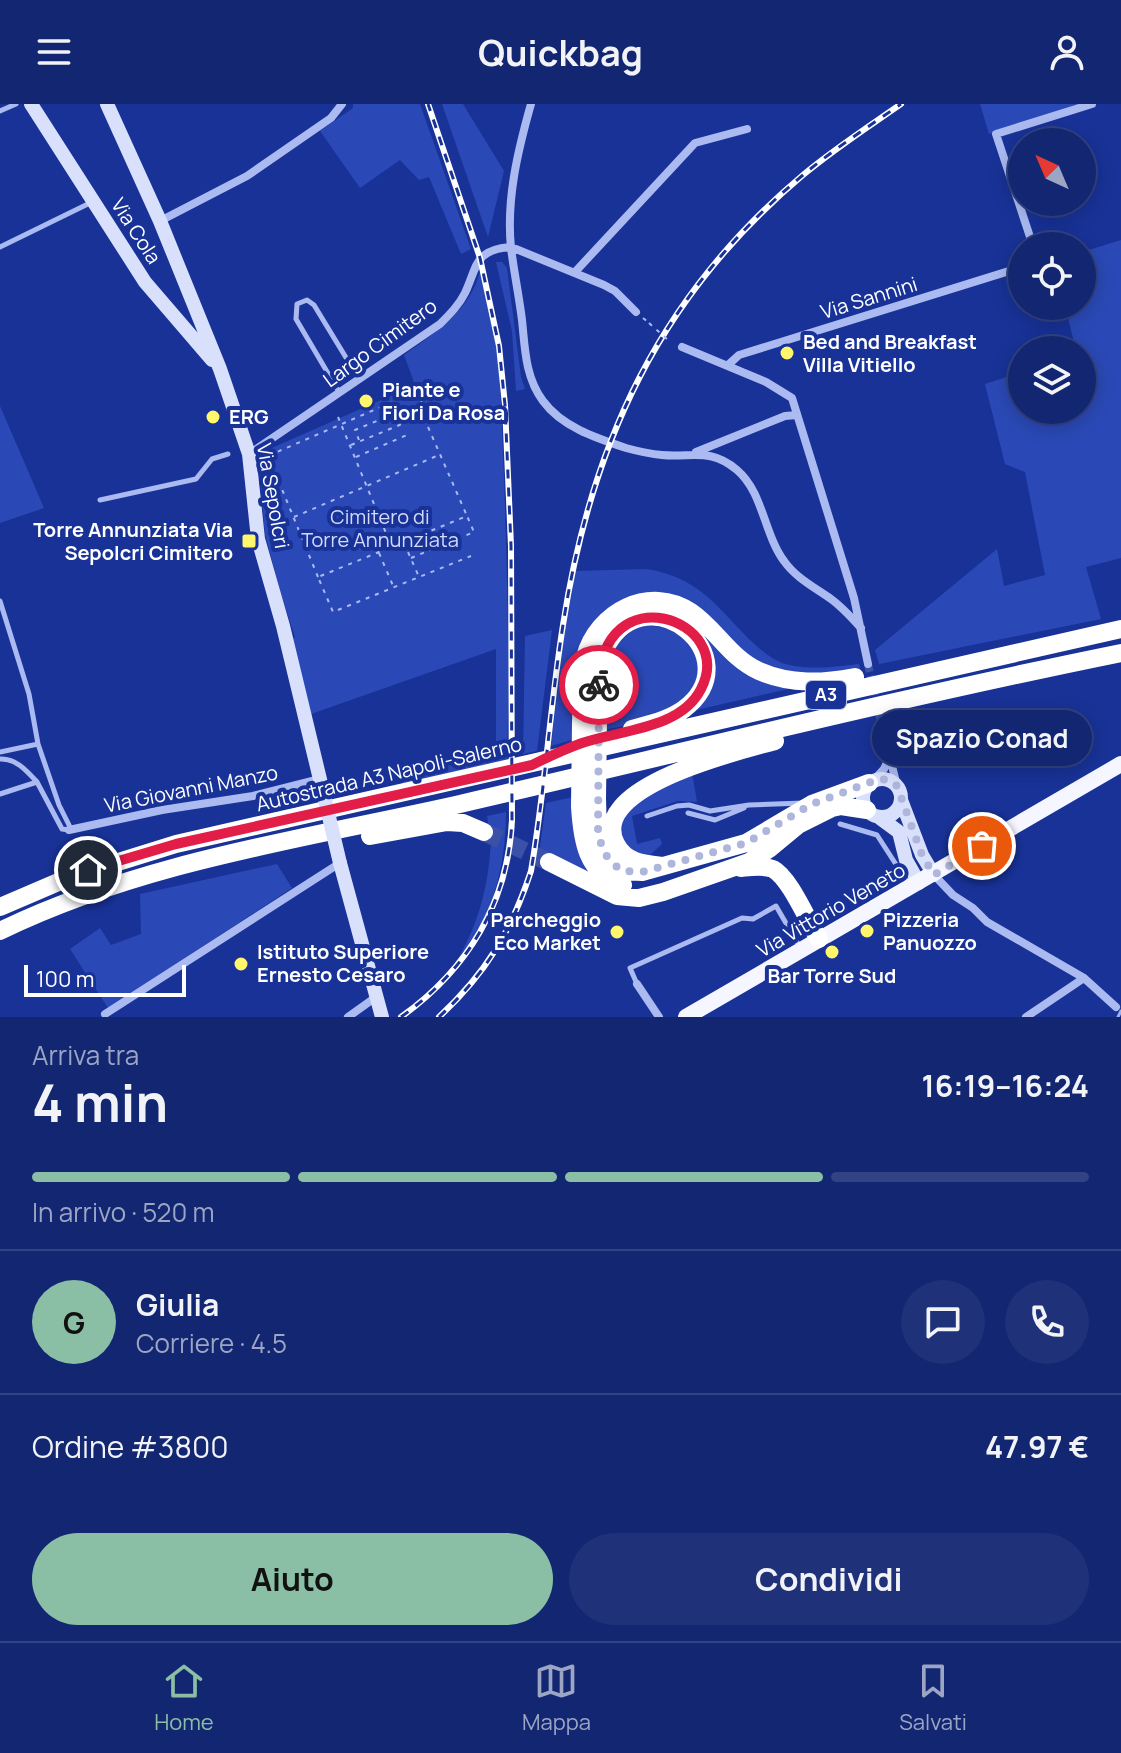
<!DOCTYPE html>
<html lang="it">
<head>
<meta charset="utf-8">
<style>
  :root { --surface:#122671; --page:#1f3279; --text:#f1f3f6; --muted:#9ca5c3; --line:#314384; --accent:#8abfa5 }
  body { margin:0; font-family:Manrope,sans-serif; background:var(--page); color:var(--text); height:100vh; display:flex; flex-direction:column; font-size:30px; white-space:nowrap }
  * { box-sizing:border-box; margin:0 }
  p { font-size:26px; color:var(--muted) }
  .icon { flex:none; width:44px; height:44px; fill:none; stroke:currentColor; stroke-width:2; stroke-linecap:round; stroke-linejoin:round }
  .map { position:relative; height:913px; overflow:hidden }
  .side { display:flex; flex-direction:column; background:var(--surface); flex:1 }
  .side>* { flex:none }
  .needle { width:52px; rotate:316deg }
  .buttons { position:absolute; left:1008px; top:24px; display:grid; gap:16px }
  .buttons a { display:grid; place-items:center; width:88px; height:88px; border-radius:50%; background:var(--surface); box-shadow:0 4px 20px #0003,0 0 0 2px var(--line); font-size:40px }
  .scale { position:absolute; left:24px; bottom:20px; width:162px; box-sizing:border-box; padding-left:8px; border:4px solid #fff; border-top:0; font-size:22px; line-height:28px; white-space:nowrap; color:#fff; -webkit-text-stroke:6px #183297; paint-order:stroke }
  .pin { position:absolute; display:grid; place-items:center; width:68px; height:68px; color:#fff; margin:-34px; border:4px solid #fff; border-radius:50%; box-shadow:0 2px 8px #0007 }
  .courier { position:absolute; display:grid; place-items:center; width:80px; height:80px; margin:-40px; border:6px solid #e11d48; border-radius:50%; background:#fff; color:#222; box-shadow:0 2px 10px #0007 }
  .bubble { position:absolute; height:56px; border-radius:28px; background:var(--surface); box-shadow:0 4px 20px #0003,0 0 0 2px var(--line); font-size:26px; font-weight:700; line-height:56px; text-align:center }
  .headline em { font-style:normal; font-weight:700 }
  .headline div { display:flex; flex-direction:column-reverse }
  .headline { display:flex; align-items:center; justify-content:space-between; height:136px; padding:0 32px }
  h1 { font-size:52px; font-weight:700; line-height:60px }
  .bar { display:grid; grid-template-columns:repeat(4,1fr); gap:12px 8px; align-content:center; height:96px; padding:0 32px }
  .bar i { height:10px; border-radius:6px; background:var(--line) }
  .bar .current { background:var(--accent) }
  .bar p { grid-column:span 4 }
  .line { display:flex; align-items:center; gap:20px; padding:0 32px; border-top:2px solid var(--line) }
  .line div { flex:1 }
  .round { display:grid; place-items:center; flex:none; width:84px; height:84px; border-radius:42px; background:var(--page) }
  .primary-button { display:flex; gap:16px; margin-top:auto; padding:16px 32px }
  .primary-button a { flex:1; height:92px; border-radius:48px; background:var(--accent); color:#111; font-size:32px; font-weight:700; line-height:92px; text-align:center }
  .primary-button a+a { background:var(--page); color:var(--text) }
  header { display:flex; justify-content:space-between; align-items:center; height:104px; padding:0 32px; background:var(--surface); font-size:36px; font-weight:700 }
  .tabs { display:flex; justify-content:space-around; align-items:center; height:112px; border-top:2px solid var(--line); background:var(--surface); font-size:22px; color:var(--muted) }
  .tabs a { display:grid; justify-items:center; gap:4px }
  .tabs .current { color:var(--accent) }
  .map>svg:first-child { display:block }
</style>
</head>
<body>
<header><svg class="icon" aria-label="menu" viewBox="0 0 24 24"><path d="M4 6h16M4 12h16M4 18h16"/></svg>Quickbag<svg class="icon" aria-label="person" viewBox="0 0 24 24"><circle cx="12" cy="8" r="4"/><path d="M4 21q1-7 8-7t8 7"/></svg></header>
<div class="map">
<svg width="1121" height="913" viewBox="0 0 1121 913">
  <rect width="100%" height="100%" fill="#183297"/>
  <path fill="#2b49b6" d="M353 0H420L471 145 461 150 429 73 419 76 400 56 360 84 320 27 353 4Z
    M442 0H463L504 67 488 133Z
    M980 0H1083L989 30Z
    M1121 136V454L1086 463 1101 515 879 560 875 546 997 445 1004 482 1045 471 1025 368 1005 360 985 280 1022 268V306H1082V246H1076L1065 202H1082V148Z
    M496 158H502L507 164 521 273 525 285 516 287 512 227Z
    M480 167C502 232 501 305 504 373 507 467 510 561 507 655L403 680 399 669 496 644V545L311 610 292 535 295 533 280 487 265 430 258 350 415 281 404 251C435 229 471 206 480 167Z
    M0 302 44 404 0 419Z
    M647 465C697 474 712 497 746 532 755 541 768 553 780 558 801 567 837 563 859 560L860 565 818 572 768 565 731 540 636 492 575 635 551 642 564 531 576 467Z
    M646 502 671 504 683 509 741 564 761 575 797 583 692 607C758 535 638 464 601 540 588 567 592 602 592 631L587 632C587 580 581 516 646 502Z
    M637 521 676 524 700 557C698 565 697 575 694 582 679 612 634 620 604 626V592L610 548Z
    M552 526 537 647 523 650 525 532Z
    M692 669 697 698 678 697 632 712 637 740 660 734 662 740 646 755 625 747 619 719 632 699Z
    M573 693 591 769 539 750 546 699Z
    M506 708C506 767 490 819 453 864 478 821 488 787 491 737L484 734 489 724 487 712Z
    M277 760 292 784 108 904 70 845 100 824 111 841 141 830 140 790Z"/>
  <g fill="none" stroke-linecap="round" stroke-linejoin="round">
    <path stroke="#9db2f3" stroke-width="3" d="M1118 913 1121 907"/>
    <path stroke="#3b51a7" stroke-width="8" stroke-dasharray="8 4" stroke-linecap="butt" d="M868 560 882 622"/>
    <path stroke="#3b51a7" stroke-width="18" stroke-dasharray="18 9" stroke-linecap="butt" d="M484 728 549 758"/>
    <path stroke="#abbaf1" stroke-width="2" stroke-dasharray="4 6" stroke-linecap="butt" d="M643 214 649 219
      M338 313 391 441
      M359 336 355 326 396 309
      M351 341 402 320
      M356 353 407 331
      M294 413 439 351
      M404 439 419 473
      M379 449 394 484
      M411 454 474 428 467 412 318 473 333 508 471 452
      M318 473 270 356V351L425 284 430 294 418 300 467 412"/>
    <path stroke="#abbaf1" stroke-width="5" d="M0 7 16 0
      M0 143 92 98
      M339 288 296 215 297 200 307 196 314 201 359 275
      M100 396 196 375 212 355 228 350
      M0 497 29 590 38 640
      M0 648 38 640 59 701 71 725
      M0 655C16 654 27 667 37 678
      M0 690 37 678 62 725 69 726
      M688 709 715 716 744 704
      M647 712 677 702 689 701 710 707 749 701 803 699
      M840 720 877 731 908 779
      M637 880 630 864 742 814 753 815 776 802 801 845"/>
    <path stroke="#abbaf1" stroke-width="8" d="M531 0C518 46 506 95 511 144 514 168 519 192 522 216 525 244 525 273 543 297 562 323 596 334 626 344 637 347 650 350 662 351 691 354 710 343 737 366 763 388 764 430 784 457 796 474 814 483 831 495 842 503 852 514 861 524
      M160 117 247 72 331 14 342 0
      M1033 142 996 30 1092 0
      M575 168 695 39 747 25
      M682 243 766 278 792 294 854 494 868 560
      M728 261 739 251 1022 163
      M696 348 785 312 797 311
      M249 350 440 220C450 210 459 201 465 189 478 161 474 146 511 143L604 181 615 187 636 208
      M882 622 897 682
      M874 676 884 665 890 652
      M69 726 162 706 253 692 320 675
      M934 771 953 791 973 804 987 818 1084 874 1116 903
      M637 880 659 913
      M105 910 340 759
      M348 913 376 893
      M1026 913 1084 874"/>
    <path stroke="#d9e0fc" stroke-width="14" d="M31 0 145 178 212 256
      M107 0 160 117 220 265 249 350 258 435 283 522 325 696
      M863 694a19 19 0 1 1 38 0a19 19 0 1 1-38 0Z
      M901 696 922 751 934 771
      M880 714 899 728 906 756 919 779
      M340 759 382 913"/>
    <path stroke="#f5f6ff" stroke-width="16" d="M686 913 1121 660"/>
    <path stroke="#fff" stroke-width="18" d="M598 615C598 591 595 562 607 541 649 468 752 553 684 605 669 616 650 620 632 625
      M581 620C582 599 579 573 585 553 597 508 649 480 691 508 716 525 730 554 759 567 791 581 823 579 855 573
      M597 695 598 731 605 750 623 767 642 768 746 739 812 700 869 679
      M580 702C582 736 586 769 623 781
      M370 732 447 718 463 719 484 728
      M549 758 617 792 639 794 663 788 749 758 769 745 798 721 832 704 841 702 867 706
      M663 762C644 760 626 759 616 740 586 683 739 647 775 637
      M741 764C751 763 763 761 773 765 790 774 808 818 819 835
      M0 803 70 773 176 740 1121 525
      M0 827C144 757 305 735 460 700 680 649 899 594 1121 549"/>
    <g stroke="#fff" stroke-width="6">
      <path id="rail" d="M401 913C468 865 508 799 512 716L511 442 505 301 499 242 480 154 428 0
        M439 913C486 869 511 828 531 767 545 686 550 603 563 521 591 339 660 191 803 71 834 45 868 23 901 0"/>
    </g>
    <use href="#rail" stroke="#183297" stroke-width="3" stroke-dasharray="9" stroke-linecap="butt"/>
    <path stroke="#abbaf1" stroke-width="2" stroke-dasharray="4 6" stroke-linecap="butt" d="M649 219 668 236"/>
    <path stroke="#d9e0fc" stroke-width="14" d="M325 696 340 759"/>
    <path stroke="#fff" stroke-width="18" d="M597 695 598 615
      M580 702 581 620"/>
  </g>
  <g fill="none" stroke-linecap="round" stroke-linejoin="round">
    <path stroke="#aeb7db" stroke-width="8" stroke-dasharray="0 14.4" d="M599 581 598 731 605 750 616 762 623 767 642 768 746 739 812 700 879 675 889 676 897 682 922 751 934 771 982 742"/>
    <path stroke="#e11d48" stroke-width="10" d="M88 766 176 740 532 661C548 653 565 645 582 639 620 626 681 625 701 585 737 515 601 469 599 581"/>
  </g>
  <g fill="#fff66b" stroke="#183297" stroke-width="3">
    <circle cx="787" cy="249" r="8"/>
    <circle cx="366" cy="297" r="8"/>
    <circle cx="213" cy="313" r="8"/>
    <rect x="241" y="429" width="16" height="16" rx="4"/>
    <circle cx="867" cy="827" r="8"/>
    <circle cx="617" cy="828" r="8"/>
    <circle cx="832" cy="848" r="8"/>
    <circle cx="241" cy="860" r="8"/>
  </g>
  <g text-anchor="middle" stroke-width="8" stroke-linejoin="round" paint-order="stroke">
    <rect fill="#183297" stroke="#bac2e0" stroke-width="2" x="806" y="577" width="40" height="28" rx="6"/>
    <g font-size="18" font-weight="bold" fill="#fff">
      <text x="826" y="597">A3</text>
    </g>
    <g font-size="20" fill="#fff" stroke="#183297">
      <text transform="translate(136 127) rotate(57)" y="7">Via Cola</text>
      <text transform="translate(869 194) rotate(-17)" y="7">Via Sannini</text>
      <text transform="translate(380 239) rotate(-36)" y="7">Largo Cimitero</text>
      <text transform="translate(273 392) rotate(80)" y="7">Via Sepolcri</text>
      <text transform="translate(389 670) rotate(-13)" y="7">Autostrada A3 Napoli-Salerno</text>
      <text transform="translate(191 685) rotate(-11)" y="7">Via Giovanni Manzo</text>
      <text transform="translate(831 806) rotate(-30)" y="7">Via Vittorio Veneto</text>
    </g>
    <g font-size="20" font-weight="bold" fill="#fff" stroke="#183297" text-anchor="start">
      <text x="803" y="245">Bed and Breakfast<tspan x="803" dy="23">Villa Vitiello</tspan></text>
      <text x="382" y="293">Piante e<tspan x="382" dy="23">Fiori Da Rosa</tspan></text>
      <text x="229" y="320">ERG</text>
      <text x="233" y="433" text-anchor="end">Torre Annunziata Via<tspan x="233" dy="23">Sepolcri Cimitero</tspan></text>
      <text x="601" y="823" text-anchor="end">Parcheggio<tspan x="601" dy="23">Eco Market</tspan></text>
      <text x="883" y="823">Pizzeria<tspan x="883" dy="23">Panuozzo</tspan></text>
      <text x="257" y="855">Istituto Superiore<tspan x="257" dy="23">Ernesto Cesaro</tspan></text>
      <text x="832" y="879" text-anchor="middle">Bar Torre Sud</text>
    </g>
    <g font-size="20" fill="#d2dbfc" stroke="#183297">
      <text x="380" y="420">Cimitero di<tspan x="380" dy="23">Torre Annunziata</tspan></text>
    </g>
  </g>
</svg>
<div class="buttons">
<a><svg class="needle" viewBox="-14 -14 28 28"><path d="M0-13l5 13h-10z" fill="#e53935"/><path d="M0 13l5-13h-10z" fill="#9ca5c3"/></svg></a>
<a><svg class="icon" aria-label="locate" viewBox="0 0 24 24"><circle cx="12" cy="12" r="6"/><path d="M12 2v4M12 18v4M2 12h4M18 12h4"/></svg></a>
<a><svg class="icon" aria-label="layers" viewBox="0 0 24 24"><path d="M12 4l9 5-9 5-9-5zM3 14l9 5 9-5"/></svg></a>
</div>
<div class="scale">100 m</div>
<div class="pin" style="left:982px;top:742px;background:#ea580c"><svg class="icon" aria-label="bag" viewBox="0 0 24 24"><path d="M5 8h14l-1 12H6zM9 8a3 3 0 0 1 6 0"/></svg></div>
<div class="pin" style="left:88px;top:766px;background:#1f2937"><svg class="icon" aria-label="home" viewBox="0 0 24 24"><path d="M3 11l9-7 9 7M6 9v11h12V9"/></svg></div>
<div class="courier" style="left:599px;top:581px"><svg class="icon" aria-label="bike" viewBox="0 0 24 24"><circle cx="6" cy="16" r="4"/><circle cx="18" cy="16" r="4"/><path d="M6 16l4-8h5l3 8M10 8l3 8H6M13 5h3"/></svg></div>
<div class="bubble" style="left:872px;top:606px;width:220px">Spazio Conad</div>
</div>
<section class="side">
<div class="headline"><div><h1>4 min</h1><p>Arriva tra</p></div><em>16:19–16:24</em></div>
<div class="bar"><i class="current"></i><i class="current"></i><i class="current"></i><i></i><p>In arrivo · 520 m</p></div>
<div class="line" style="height:144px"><b class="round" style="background:var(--accent);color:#111">G</b><div><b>Giulia</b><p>Corriere · 4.5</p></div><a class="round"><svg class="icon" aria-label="chat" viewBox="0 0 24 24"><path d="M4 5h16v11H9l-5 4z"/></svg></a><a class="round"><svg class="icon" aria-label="phone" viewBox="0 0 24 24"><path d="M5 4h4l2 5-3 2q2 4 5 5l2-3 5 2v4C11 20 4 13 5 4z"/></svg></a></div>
<div class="line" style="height:104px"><div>Ordine #3800</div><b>47.97 €</b></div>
<div class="primary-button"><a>Aiuto</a><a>Condividi</a></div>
</section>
<nav class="tabs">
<a class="current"><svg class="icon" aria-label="home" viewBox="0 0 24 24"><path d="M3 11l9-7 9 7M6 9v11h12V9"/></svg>Home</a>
<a><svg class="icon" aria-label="map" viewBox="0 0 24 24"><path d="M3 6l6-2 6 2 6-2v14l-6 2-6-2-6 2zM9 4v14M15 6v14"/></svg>Mappa</a>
<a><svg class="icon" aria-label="saved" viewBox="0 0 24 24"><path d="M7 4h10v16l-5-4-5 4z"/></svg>Salvati</a>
</nav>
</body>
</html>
